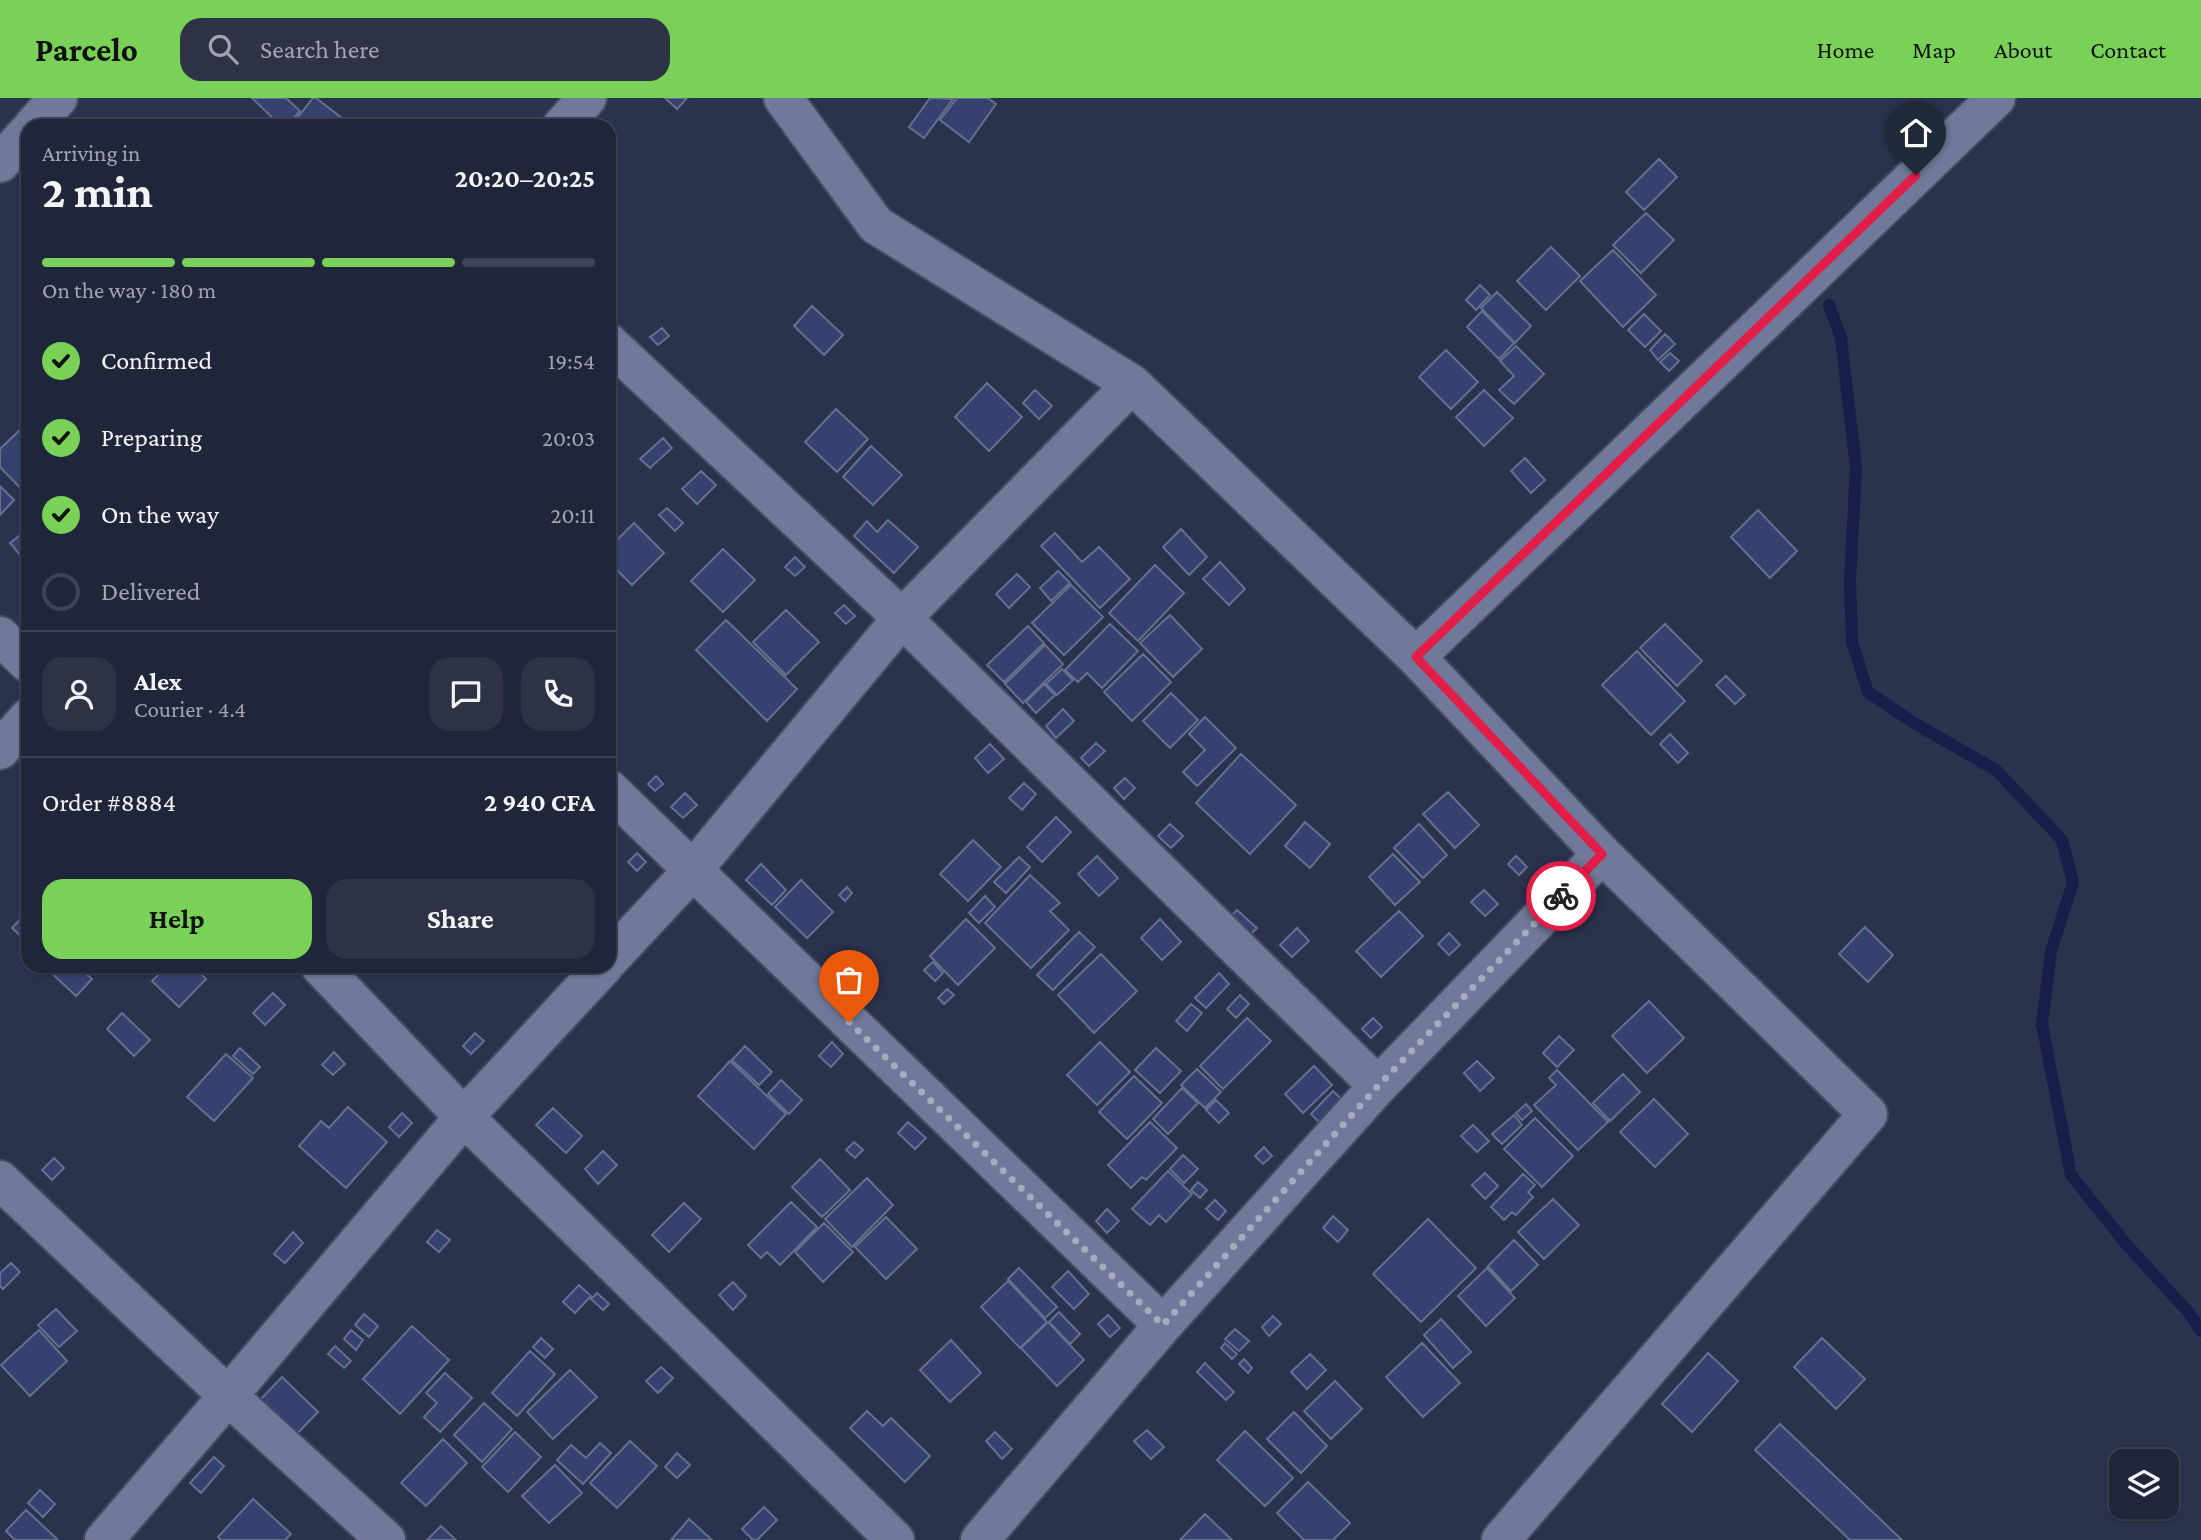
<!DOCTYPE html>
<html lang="en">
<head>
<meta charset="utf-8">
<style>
  :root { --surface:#20263a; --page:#2d3245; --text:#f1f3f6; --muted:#a2a5af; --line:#3d4354; --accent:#79d157 }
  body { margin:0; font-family:"Crimson Pro",serif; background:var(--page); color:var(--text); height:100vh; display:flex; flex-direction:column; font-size:26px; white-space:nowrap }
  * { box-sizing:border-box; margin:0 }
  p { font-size:23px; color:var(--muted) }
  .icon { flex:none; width:38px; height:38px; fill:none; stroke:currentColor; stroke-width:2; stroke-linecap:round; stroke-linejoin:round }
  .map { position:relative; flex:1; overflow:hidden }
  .side { position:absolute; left:21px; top:21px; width:595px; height:854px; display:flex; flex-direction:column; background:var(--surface); border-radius:21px; box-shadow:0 2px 5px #0004,0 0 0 2px var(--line) }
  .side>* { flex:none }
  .controls { position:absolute; left:2109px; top:1351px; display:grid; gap:14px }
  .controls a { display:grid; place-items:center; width:70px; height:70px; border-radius:14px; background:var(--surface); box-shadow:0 2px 5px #0004,0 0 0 2px var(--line); font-size:35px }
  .pin { position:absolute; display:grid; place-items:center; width:60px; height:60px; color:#fff; margin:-72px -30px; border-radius:50% 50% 50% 0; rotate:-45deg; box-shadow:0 0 7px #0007 }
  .pin .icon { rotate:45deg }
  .courier { position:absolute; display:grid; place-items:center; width:70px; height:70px; margin:-35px; border:5px solid #e11d48; border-radius:50%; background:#fff; color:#222; box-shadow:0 2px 9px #0007 }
  .headline em { font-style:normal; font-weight:700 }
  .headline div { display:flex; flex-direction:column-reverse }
  .headline { display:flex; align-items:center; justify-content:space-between; height:119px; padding:0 21px }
  h1 { font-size:46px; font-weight:700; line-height:52px }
  .bar { display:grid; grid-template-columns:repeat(4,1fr); gap:10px 7px; align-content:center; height:84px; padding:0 21px }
  .bar i { height:9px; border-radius:5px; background:var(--line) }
  .bar .selected { background:var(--accent) }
  .bar p { grid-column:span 4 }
  .line { display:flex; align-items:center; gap:18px; padding:0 21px; border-top:2px solid var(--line) }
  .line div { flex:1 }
  .round { display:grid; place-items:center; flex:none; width:74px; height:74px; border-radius:21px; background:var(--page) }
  ol { padding:0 21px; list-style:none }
  li { display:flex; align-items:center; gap:21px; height:77px }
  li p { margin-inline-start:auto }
  li .icon { padding:7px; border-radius:50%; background:var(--accent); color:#111; stroke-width:4 }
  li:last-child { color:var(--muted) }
  li i { width:38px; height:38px; border:4px solid var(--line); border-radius:50% }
  .primary-button { display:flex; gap:14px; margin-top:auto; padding:14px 21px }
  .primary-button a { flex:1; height:80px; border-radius:21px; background:var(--accent); color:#111; font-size:28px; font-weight:700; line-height:80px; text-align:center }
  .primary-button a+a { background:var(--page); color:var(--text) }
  header { display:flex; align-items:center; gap:42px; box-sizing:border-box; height:98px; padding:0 35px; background:var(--accent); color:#111 }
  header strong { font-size:33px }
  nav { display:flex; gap:38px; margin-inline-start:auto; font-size:24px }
  .search { width:490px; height:63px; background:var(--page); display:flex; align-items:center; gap:18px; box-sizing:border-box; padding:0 24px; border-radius:21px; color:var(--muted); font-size:26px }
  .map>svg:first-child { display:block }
</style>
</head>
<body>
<header>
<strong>Parcelo</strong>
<div class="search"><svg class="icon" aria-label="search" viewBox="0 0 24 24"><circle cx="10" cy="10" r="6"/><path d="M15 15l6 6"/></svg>Search here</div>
<nav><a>Home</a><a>Map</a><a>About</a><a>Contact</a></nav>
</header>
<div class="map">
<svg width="2201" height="1442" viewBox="0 0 2201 1442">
  <rect width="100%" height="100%" fill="#2a324d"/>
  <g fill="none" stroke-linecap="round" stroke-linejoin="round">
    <path stroke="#161e49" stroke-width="12" d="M1829 207 1841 240 1856 370 1850 482 1852 544 1868 594 1914 625 1996 672 2062 742 2073 785 2051 853 2042 926 2071 1077 2127 1147 2190 1216 2201 1233"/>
  </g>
  <path fill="#35416f" stroke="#666f8e" stroke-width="2" d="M252 0H286L300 13 287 28H281Z
    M313 0H316L351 27 291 28Z
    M665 0H687L677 11Z
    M930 0 953 1 924 40 909 29Z
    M957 0H988L996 6 969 44 940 22Z
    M1659 61 1677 79 1644 112 1626 94Z
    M1646 115 1674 142 1641 175 1613 147Z
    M1551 149 1580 178 1546 212 1517 183Z
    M1613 152 1656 197 1623 229 1580 183Z
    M1480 187 1490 197 1476 212 1466 202Z
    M1497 194 1531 228 1515 245 1481 210Z
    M812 208 843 237 824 257 794 228Z
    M1482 213 1514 245 1499 261 1467 229Z
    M1644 216 1661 233 1645 249 1628 232Z
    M662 230 669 238 658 247 650 239Z
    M1665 236 1675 246 1658 262 1650 252Z
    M1516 248 1544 276 1514 306 1499 292 1514 278 1500 263Z
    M1446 252 1478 284 1451 311 1419 279Z
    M1670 255 1679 263 1669 273 1660 264Z
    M987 285 1022 319 989 353 955 319Z
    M1035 292 1052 308 1039 321 1023 305Z
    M1484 292 1513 320 1484 348 1456 319Z
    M836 311 868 341 837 374 805 344Z
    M22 330 28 337V398L0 369V351Z
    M663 340 672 350 650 370 640 361Z
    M871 348 902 377 873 407 843 379Z
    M1525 360 1545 382 1531 395 1511 373Z
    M701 373 716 387 697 406 682 391Z
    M0 388 14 402 0 417Z
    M667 410 683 425 675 433 659 417Z
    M1758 412 1797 453 1770 480 1731 439Z
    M888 422 918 449 894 475 854 438 867 423 877 434Z
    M634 425 664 455 632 487 609 464V450Z
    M28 431V467L10 445Z
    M1181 431 1207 459 1189 477 1163 449Z
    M1055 435 1082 464 1099 449 1130 481 1100 510 1041 448Z
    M723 451 755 482 723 514 691 483Z
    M795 459 805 469 795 478 785 469Z
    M1220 464 1245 491 1229 507 1203 481Z
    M1155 467 1184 495 1138 543 1109 515Z
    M1058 473 1070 485 1051 503 1040 490Z
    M1017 476 1030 489 1009 510 996 496Z
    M1071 487 1103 519 1064 557 1032 525Z
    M844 507 855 518 846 526 835 515Z
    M786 512 819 544 786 577 753 544Z
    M1170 517 1202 551 1173 579 1140 545Z
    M726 522 797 591 767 623 696 552Z
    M1110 526 1138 553 1102 590 1087 575 1078 584 1065 572Z
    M1665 526 1702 563 1677 588 1640 550Z
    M1028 528 1044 545 1004 584 987 567Z
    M1045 547 1063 566 1023 605 1005 586Z
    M1637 553 1685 603 1651 637 1602 587Z
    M1143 556 1171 584 1132 623 1104 594Z
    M1062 571 1073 582 1057 597 1046 586Z
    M1726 578 1745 597 1735 606 1716 587Z
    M1044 586 1055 597 1036 615 1026 604Z
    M1171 595 1198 622 1170 650 1143 623Z
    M1063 611 1074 623 1056 640 1046 628Z
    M1205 619 1236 650 1197 688 1183 674 1205 652 1189 636Z
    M1670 636 1688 655 1678 665 1660 646Z
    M1096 645 1105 653 1089 668 1081 660Z
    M990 646 1004 661 988 675 975 660Z
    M1241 656 1296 707 1250 756 1196 705Z
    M656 678 663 686 655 693 648 686Z
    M1125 680 1135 690 1124 701 1114 690Z
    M1024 685 1036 696 1022 712 1009 700Z
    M1448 694 1479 727 1455 750 1423 716Z
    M685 695 697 707 683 720 671 709Z
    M1056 719 1071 734 1042 764 1027 749Z
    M1305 724 1330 746 1310 770 1285 748Z
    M1170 726 1183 738 1171 750 1158 738Z
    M1419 726 1447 757 1423 780 1394 750Z
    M973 742 1001 769 968 803 940 776Z
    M637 755 646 764 637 773 628 764Z
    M1393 756 1420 784 1395 807 1369 779Z
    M1097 758 1118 780 1099 798 1078 776Z
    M1516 758 1527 769 1519 777 1508 766Z
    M1019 759 1030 769 1006 795 994 784Z
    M761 766 786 792 772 807 746 782Z
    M1030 777 1060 805 1050 813 1069 832 1031 870 985 825Z
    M801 782 833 814 807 840 775 809Z
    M847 789 852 795 845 803 839 797Z
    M1484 792 1498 806 1485 818 1471 804Z
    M985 798 995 809 979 825 969 815Z
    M1237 812 1257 830 1242 845 1222 827Z
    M28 813V845L12 830Z
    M1399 813 1423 838 1381 879 1356 853Z
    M966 821 995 850 958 887 930 858Z
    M1160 821 1181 844 1162 862 1141 840Z
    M1865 829 1893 857 1868 884 1839 856Z
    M1297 830 1309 843 1292 859 1280 847Z
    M1079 834 1095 849 1053 892 1037 877Z
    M1449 835 1460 847 1449 857 1438 846Z
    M1101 856 1137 893 1094 935 1058 897Z
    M933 864 943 875 935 883 924 872Z
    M44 868H77L92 881 76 898Z
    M167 868H193L206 881 179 909 152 883Z
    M1219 875 1229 886 1206 910 1195 900Z
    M947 891 954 897 944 906 938 900Z
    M273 895 285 907 265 927 253 915Z
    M1240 897 1249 906 1236 920 1227 911Z
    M1649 903 1684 940 1647 975 1612 938Z
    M1191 906 1202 915 1187 933 1176 923Z
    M122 915 150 942 134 958 107 931Z
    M1247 920 1271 943 1223 991 1200 968Z
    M1373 920 1382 929 1371 940 1362 931Z
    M475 935 484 943 471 956 463 948Z
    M1559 938 1574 952 1557 969 1543 955Z
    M832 944 843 956 831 969 819 958Z
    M1100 944 1130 974 1097 1007 1067 977Z
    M745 948 772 974 759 987 732 962Z
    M240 950 260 969 253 976 233 958Z
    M1156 950 1181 973 1160 995 1135 972Z
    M334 954 345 966 333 977 322 967Z
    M226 956 253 980 214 1023 187 999Z
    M730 963 786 1016 754 1051 698 998Z
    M1477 963 1494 980 1480 993 1464 975Z
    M1314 968 1332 987 1303 1015 1285 996Z
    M1197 971 1221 994 1205 1010 1181 987Z
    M1557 972 1608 1024 1578 1052 1534 1007 1556 987 1549 980Z
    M1623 976 1640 994 1610 1023 1593 1005Z
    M1134 978 1162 1005 1127 1041 1099 1014Z
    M781 982 802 1002 789 1016 768 996Z
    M1182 990 1198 1005 1168 1036 1153 1021Z
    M1333 993 1346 1005 1324 1029 1311 1016Z
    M1654 1001 1688 1036 1655 1069 1620 1034Z
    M1216 1002 1229 1015 1219 1025 1206 1012Z
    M1526 1006 1532 1013 1522 1022 1516 1015Z
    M348 1009 387 1044 346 1090 299 1048 321 1023 329 1030Z
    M553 1010 582 1038 566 1055 536 1027Z
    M402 1015 412 1025 399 1039 389 1029Z
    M1514 1017 1522 1027 1502 1046 1492 1036Z
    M1535 1020 1573 1058 1542 1089 1504 1051Z
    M908 1024 926 1040 915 1051 898 1035Z
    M1150 1024 1177 1050 1146 1082 1142 1079 1131 1090 1108 1067Z
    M1473 1027 1489 1043 1477 1054 1461 1038Z
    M854 1044 863 1052 855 1060 846 1052Z
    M1264 1049 1272 1058 1263 1066 1255 1058Z
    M603 1053 617 1067 598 1086 585 1071Z
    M1183 1057 1198 1071 1184 1085 1170 1071Z
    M54 1060 64 1070 52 1082 42 1072Z
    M820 1061 850 1092 822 1119 792 1089Z
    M1168 1073 1192 1096 1166 1124 1159 1117 1150 1127 1132 1111Z
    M1485 1075 1498 1088 1485 1101 1472 1087Z
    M1523 1076 1535 1087 1528 1094 1533 1099 1516 1117 1512 1114 1504 1122 1491 1109Z
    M867 1080 893 1107 852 1149 825 1121Z
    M1198 1084 1207 1092 1200 1100 1191 1092Z
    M1553 1101 1579 1127 1544 1161 1518 1134Z
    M1215 1102 1226 1113 1218 1122 1206 1111Z
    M791 1104 817 1129 780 1167 767 1154 761 1160 748 1147Z
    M684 1105 701 1121 669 1154 652 1137Z
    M1107 1111 1119 1123 1107 1135 1096 1123Z
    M1333 1118 1348 1132 1338 1144 1323 1130Z
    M886 1119 917 1151 886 1181 855 1149Z
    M1428 1121 1476 1170 1421 1224 1373 1176Z
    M824 1125 853 1154 823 1184 795 1154Z
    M437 1132 450 1142 439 1154 427 1144Z
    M293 1134 303 1145 285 1165 274 1156Z
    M1514 1142 1538 1167 1511 1193 1488 1168Z
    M11 1165 20 1174 3 1191 0 1188V1175Z
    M1019 1170 1057 1209 1045 1220 1008 1181Z
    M1487 1170 1515 1200 1486 1228 1458 1198Z
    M1068 1173 1089 1196 1074 1211 1052 1189Z
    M1008 1183 1047 1224 1020 1250 981 1209Z
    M733 1184 746 1198 733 1212 719 1197Z
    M579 1187 591 1198 575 1215 563 1204Z
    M597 1195 609 1206 603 1212 591 1201Z
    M56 1211 77 1233 59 1249 38 1227Z
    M1059 1214 1080 1236 1070 1246 1049 1224Z
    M364 1216 378 1228 369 1239 355 1227Z
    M1108 1217 1120 1230 1110 1239 1098 1226Z
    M1273 1218 1281 1226 1269 1238 1262 1229Z
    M1441 1221 1471 1254 1453 1270 1424 1237Z
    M1048 1224 1084 1262 1057 1288 1021 1250Z
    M412 1228 449 1262 400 1316 363 1281Z
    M1235 1231 1249 1243 1239 1253 1225 1241Z
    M39 1232 67 1263 30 1298 1 1267Z
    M351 1232 363 1242 356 1252 344 1241Z
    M541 1240 553 1251 545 1260 533 1249Z
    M1822 1240 1865 1281 1836 1311 1794 1269Z
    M951 1242 981 1275 950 1304 920 1272Z
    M1225 1245 1237 1256 1232 1261 1221 1250Z
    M1422 1245 1460 1285 1423 1319 1386 1279Z
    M335 1248 351 1263 344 1270 328 1256Z
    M530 1253 555 1276 517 1318 492 1295Z
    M1708 1255 1738 1283 1692 1334 1662 1306Z
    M1310 1256 1326 1272 1307 1291 1291 1274Z
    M1244 1261 1252 1270 1248 1275 1239 1266Z
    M1205 1265 1234 1294 1226 1302 1197 1274Z
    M661 1269 673 1280 658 1295 646 1283Z
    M570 1272 597 1299 553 1341 527 1314Z
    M445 1275 472 1300 440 1334 424 1319 437 1305 426 1295Z
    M282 1279 318 1314 295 1338 259 1303Z
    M1335 1283 1362 1311 1331 1341 1304 1313Z
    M484 1305 512 1331 482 1364 454 1337Z
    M867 1313 883 1328 891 1320 930 1358 905 1384 850 1330Z
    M1294 1314 1327 1348 1301 1375 1267 1341Z
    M1780 1326 1902 1442H1850L1755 1352Z
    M1147 1332 1164 1349 1151 1361 1134 1343Z
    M1245 1333 1293 1380 1265 1408 1217 1362Z
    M515 1334 541 1359 508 1394 482 1369Z
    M995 1334 1012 1351 1002 1361 986 1343Z
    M443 1341 467 1365 426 1408 401 1385Z
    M630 1343 657 1368 617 1410 590 1385Z
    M600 1345 611 1355 583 1386 557 1362 571 1347 586 1360Z
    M677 1355 690 1367 677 1380 665 1369Z
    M214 1359 224 1368 201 1395 190 1385Z
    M555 1367 582 1395 549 1425 522 1398Z
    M1308 1384 1350 1425 1333 1442H1304L1277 1415Z
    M40 1392 55 1406 43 1419 28 1405Z
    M253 1401 291 1436 285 1442H221L218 1439Z
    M764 1409 777 1422 757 1442H753L742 1431Z
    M26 1412 57 1441 56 1442H15L6 1433Z
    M1205 1416 1232 1442H1180Z
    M689 1421 712 1442H671Z
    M441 1428 456 1442H427Z"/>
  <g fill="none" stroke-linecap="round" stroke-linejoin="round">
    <g stroke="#464c62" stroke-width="42">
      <path id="minor" d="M783 0 876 127 1132 286 1416 559 1602 756 1868 1016 1501 1442
        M33 28 58 0
        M562 28 587 0
        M0 65 28 34
        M609 245 902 520 1378 988
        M0 538 28 565
        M1416 559 1996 0
        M0 652 28 620
        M609 691 1163 1227
        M609 862 692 773 902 520 1132 286
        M320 868 464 1019 895 1442
        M0 1082 228 1298 386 1442
        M104 1442 228 1298 464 1019 604 868
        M980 1442 1163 1227 1378 988 1602 756"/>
    </g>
    <use href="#minor" stroke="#707999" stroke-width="38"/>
  </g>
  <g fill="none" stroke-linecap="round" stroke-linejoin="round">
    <path stroke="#a6acbf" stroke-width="7" stroke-dasharray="0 12.6" d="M849 924 1163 1227 1378 988 1561 798"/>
    <path stroke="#e11d48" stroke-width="9" d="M1561 798 1602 756 1416 559 1916 77"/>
  </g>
</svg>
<div class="controls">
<a><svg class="icon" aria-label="layers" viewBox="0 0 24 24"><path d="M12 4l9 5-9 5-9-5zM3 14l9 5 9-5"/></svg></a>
</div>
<div class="pin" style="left:849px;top:924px;background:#ea580c"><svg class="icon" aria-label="bag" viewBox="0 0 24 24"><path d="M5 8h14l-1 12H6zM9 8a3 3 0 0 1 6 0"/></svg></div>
<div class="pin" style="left:1916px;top:77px;background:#1f2937"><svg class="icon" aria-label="home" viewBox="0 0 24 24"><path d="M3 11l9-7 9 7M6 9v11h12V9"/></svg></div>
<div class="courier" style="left:1561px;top:798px"><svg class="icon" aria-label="bike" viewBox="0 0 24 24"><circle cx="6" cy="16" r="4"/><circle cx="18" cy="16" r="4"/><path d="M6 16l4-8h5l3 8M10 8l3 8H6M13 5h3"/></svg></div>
<section class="side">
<div class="headline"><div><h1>2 min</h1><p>Arriving in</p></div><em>20:20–20:25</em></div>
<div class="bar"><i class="selected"></i><i class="selected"></i><i class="selected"></i><i></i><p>On the way · 180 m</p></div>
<ol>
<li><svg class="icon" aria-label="check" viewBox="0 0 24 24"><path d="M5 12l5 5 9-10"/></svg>Confirmed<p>19:54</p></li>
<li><svg class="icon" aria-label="check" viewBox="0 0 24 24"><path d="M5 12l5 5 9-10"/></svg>Preparing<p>20:03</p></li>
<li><svg class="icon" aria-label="check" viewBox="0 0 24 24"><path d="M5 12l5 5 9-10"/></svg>On the way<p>20:11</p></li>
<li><i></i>Delivered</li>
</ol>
<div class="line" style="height:126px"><a class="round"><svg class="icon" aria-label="person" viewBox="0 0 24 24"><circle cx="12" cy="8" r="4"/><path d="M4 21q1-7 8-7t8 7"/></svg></a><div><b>Alex</b><p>Courier · 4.4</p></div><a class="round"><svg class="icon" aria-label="chat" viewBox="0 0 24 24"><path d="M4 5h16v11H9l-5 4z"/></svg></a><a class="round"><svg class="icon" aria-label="phone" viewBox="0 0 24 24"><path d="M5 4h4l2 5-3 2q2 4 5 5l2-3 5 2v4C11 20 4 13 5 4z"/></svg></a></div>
<div class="line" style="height:91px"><div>Order #8884</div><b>2 940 CFA</b></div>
<div class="primary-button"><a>Help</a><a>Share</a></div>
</section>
</div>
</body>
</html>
